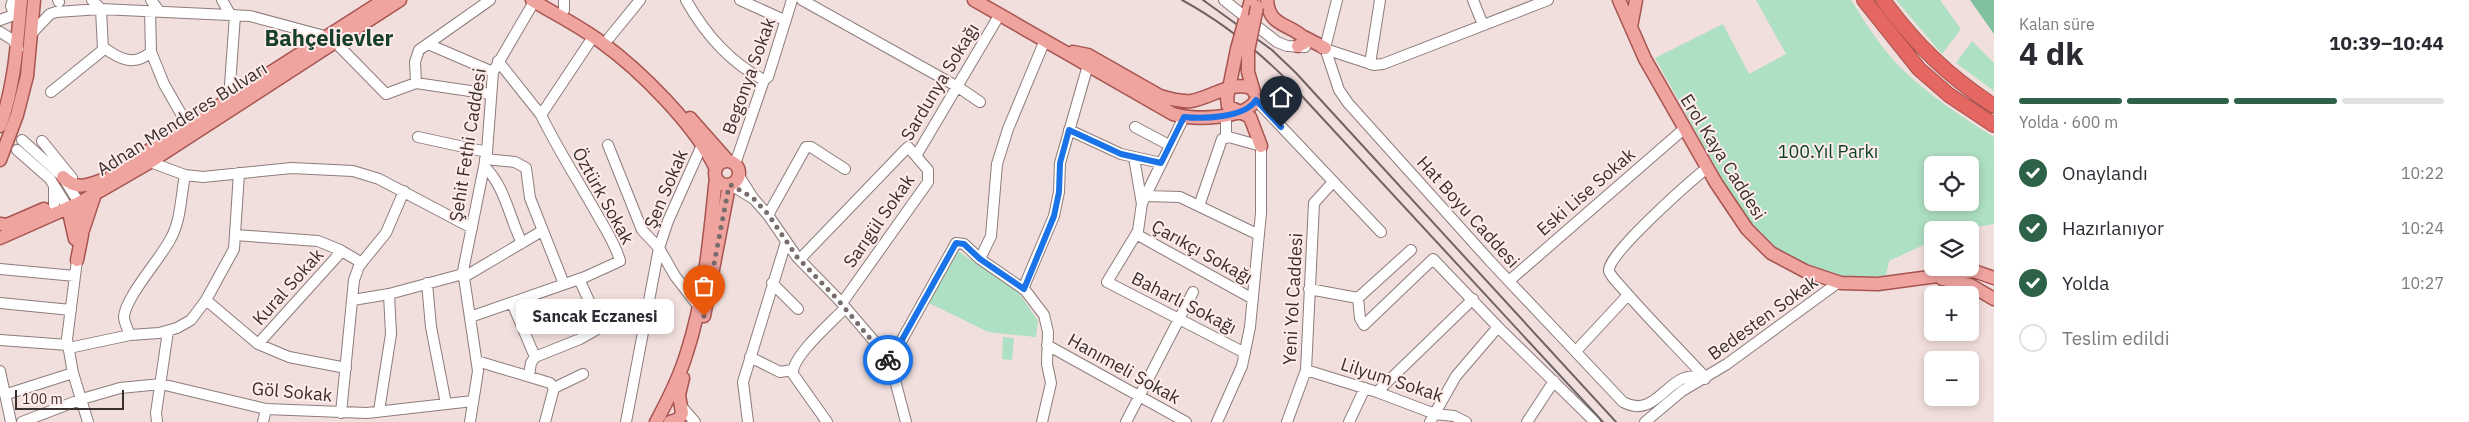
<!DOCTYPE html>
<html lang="tr">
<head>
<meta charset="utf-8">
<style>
  :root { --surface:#fff; --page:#f2f2f3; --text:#2b2b33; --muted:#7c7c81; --line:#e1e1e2; --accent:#2e6248 }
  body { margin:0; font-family:"IBM Plex Sans",sans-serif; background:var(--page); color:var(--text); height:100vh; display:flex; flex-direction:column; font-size:19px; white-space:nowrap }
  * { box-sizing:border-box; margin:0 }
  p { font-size:16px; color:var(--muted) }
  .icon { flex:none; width:28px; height:28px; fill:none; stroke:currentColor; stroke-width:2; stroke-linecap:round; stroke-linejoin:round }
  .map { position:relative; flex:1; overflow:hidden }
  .drawer { display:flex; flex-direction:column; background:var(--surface); width:475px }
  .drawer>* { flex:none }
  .tools { position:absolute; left:1924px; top:156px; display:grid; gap:10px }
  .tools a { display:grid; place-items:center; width:55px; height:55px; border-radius:8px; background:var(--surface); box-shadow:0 2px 8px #0003; font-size:25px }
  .scale { position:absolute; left:15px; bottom:12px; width:109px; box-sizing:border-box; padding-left:5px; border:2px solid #37302f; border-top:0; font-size:14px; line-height:18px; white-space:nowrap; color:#37302f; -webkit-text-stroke:4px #ffecea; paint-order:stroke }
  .pin { position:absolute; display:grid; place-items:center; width:42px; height:42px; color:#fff; margin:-51px -21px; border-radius:50% 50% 50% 0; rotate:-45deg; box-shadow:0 0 5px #0007 }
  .pin .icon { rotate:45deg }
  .courier { position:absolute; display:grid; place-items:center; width:50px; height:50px; margin:-25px; border:4px solid #1a73e8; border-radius:50%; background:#fff; color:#222; box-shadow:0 1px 6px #0007 }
  .bubble { position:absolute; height:35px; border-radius:8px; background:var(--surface); box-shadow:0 2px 8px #0003; font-size:16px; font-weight:700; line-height:35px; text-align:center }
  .headline em { font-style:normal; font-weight:700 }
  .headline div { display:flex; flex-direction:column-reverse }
  .headline { display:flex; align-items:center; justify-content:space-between; height:85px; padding:0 25px }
  h1 { font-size:32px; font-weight:700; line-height:38px }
  .bar { display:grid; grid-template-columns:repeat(4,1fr); gap:8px 5px; align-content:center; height:60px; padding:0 25px }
  .bar i { height:6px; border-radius:4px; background:var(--line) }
  .bar .on { background:var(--accent) }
  .bar p { grid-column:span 4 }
  ol { padding:0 25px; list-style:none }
  li { display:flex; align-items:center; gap:15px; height:55px }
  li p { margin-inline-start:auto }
  li .icon { padding:5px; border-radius:50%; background:var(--accent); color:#fff; stroke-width:4 }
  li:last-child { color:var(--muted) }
  li i { width:28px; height:28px; border:2px solid var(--line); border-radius:50% }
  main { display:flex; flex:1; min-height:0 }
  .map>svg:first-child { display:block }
</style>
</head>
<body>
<main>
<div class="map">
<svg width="1994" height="422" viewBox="0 0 1994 422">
  <rect width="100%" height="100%" fill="#f1dfdd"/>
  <path fill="#aee0c3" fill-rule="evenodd" d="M1756 0H1851C1867 25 1882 50 1904 71 1930 96 1963 118 1994 137V224L1960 230H1932V241L1889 261 1886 275C1821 286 1772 257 1736 204L1655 58 1723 24 1749 74 1786 54ZM1932 165H1970V202H1932Z
    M1896 0H1940L1961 29 1942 54Z
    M1972 41 1994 63V91L1956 63Z
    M958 251 1019 293 1038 321 1036 337 988 332 929 303Z
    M1003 337 1014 338 1012 360 1002 359Z"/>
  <path fill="#80c29d" d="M1970 0H1994V34Z"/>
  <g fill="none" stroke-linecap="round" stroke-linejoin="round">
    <g stroke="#8d7c7b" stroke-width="12">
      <path id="minor" d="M13 0 11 6 14 14
        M58 0 59 2
        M151 0 159 11
        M222 0 230 14
        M686 0C705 34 729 62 764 80
        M740 0 782 19
        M802 0 958 87 980 102
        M1224 0 1277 42 1287 46 1305 47
        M1473 0 1483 25
        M564 10V0
        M150 11 151 52 164 84 188 126
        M0 20 11 16 21 6
        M298 29 304 44 302 53
        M0 32 13 40 18 49
        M32 33 50 14 56 12 101 9 250 16 328 37
        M609 38 640 0
        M336 43 386 94 416 83 490 94
        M428 44 493 72
        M103 47C119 59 134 67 151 52
        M1322 48 1374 65 1383 64 1548 0
        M1325 48 1339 90 1348 103 1490 261 1623 402C1659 422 1670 363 1705 379
        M1325 48 1337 0
        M498 61 541 115
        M1370 64 1380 0
        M416 83 415 62 419 50 490 0
        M51 92 103 50 101 9 92 0
        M229 99 235 15
        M1256 100 1381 232
        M1226 115V138
        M1184 117 1142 203 1138 231 1107 282 1245 353
        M1135 127 1169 145
        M1069 130 1121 154 1161 163
        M418 137 487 152
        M22 140 63 177 79 203
        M42 141 72 178
        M608 145 642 230 659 248 675 276 699 307
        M17 150 50 179 68 208
        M1134 158 1142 204
        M485 159 515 162 526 168 530 198 564 284
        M150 162 185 175 203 177 292 168 353 171 379 179 472 228
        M735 164 764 80 768 77 792 0
        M484 166C505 186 509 217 522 243
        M739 176 753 198 768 215 797 257 839 300 885 354 896 384 906 422
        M731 185 752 198
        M1146 196 1180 197 1259 235
        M54 205V185
        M1199 206 1222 139 1229 137 1261 146V213L1250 327 1242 366 1217 422
        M768 215 806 147H811L845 169
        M1136 234 1253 299
        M235 235 318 241 340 250 362 263
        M800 259 904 151 908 147 916 156 1000 14
        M980 259 1025 290 1044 315 1048 332 1047 364 1051 383 1042 422
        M77 260 67 339 73 373 88 422
        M0 269 75 276
        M464 277 542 231
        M1509 281 1685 128
        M427 283 431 327 446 404
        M772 283 798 309
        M1023 289 1054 216 1059 192 1060 163 1088 65
        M1309 289 1358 298 1411 250
        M1358 298 1360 318 1364 325 1433 259 1498 327 1456 376 1430 422
        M206 300 258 344 289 357 346 368
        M353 300 389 294 463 274
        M0 303 71 310
        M512 303 535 357
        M842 303 928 182V170L916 156
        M470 317 585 277 620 261C616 245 606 230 598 216 579 182 558 150 541 115L593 37
        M1498 327 1595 422
        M130 335C128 330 124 322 124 317 125 297 162 257 171 238 181 220 181 195 185 175
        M0 340 68 345
        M258 344 342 251
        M1047 345 1186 422
        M69 348 130 335 159 333 177 328 191 320 206 300 234 249 239 173
        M1576 351 1628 295
        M750 357 780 372 792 370
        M477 361 550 383 554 388 545 422
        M889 363 956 243 964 244 980 259 991 236 997 164 1008 129 1045 40
        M1306 370 1377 392 1435 414 1454 416 1466 422
        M0 371 11 422
        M529 375 531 363 535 357 580 339 601 327 579 279
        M1704 376C1677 347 1649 319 1623 289 1619 284 1611 277 1609 271 1605 256 1692 180 1707 168
        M554 388 583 374
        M1377 392 1473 299
        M7 394 73 373
        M682 407 695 422
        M379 411 391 334 389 294
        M341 413 354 280 359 266 386 233 404 191
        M22 422 82 399 120 388 161 384 266 409 367 413 473 401
        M157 422 156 413 168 331
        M263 422 266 409
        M470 422 478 371 463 271 487 152 493 72 535 0
        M626 422 659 248 668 221 702 145
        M748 422 743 382 786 242
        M827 422 793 374C791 357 832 322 845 308
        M1126 422 1193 292
        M1287 422 1306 370 1314 203 1333 182
        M1349 422 1365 388
        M1527 422 1554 381
        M1645 422 1682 391 1727 364 1839 282"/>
    </g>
    <g stroke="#a85450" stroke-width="15">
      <path id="major" d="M532 0C555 14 579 26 601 42 640 70 696 126 716 169
        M974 0 1173 114C1193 120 1244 120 1256 100
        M1267 0C1269 28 1291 23 1305 39L1304 43 1298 46
        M1619 0 1645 59 1716 183 1747 229 1771 253 1805 271 1841 283 1878 284 1974 271 1994 278
        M1246 18 1251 0
        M1631 27 1636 0
        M1304 37 1325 48
        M1237 49 1227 98 1228 106 1250 117 1261 146
        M1248 51V72L1254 92
        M1073 52 1088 55 1160 96C1170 99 1181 102 1191 101 1211 98 1234 79 1253 89
        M690 118 728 161
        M0 126C15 85 17 43 21 0
        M0 160 17 115 27 76 34 0
        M715 173a12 12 0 1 1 24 0a12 12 0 1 1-24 0Z
        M112 174 384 0
        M63 177C76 190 87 186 102 180
        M68 208 75 239
        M0 224 7 225 44 209
        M83 230 95 194
        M0 238 79 203 150 162 400 0
        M77 260 82 235 79 203
        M1942 279 1970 285 1994 299
        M704 316 729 186
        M656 422C668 400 680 376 687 352 705 297 710 234 716 177
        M670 422 679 419 682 413 679 395 683 378"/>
    </g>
    <g stroke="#a85450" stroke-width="16">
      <path id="highway" d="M1864 0 1919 69 1949 95 1994 125
        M1883 0C1916 45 1948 76 1994 106"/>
    </g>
    <use href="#minor" stroke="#fff" stroke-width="10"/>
    <use href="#major" stroke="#efa4a0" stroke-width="12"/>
    <use href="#highway" stroke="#e56761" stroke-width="14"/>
    <path stroke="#6e6463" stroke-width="2" d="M1182 0C1221 21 1257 50 1288 81L1603 422
      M1203 0 1272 50 1296 73 1616 422"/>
    <g stroke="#a85450" stroke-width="15" stroke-linecap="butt">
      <path id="major-bridge" d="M1237 49 1245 20
        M1248 51 1257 7"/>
    </g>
    <use href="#major-bridge" stroke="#efa4a0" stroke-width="12"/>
  </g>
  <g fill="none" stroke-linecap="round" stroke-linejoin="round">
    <path stroke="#786d6c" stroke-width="5" stroke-dasharray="0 9" d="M704 316 729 186 731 185 753 198 768 214 797 257 838 300 888 360"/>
    <path stroke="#1a73e8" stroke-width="6" d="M888 360 889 363 956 243 964 244 980 259 1024 289 1054 216 1059 192 1060 163 1069 130 1121 154 1161 163 1184 117C1202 119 1245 118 1256 100L1281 127"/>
  </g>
  <g text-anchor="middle" stroke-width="4" stroke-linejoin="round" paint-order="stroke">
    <g font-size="18" fill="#37302f" stroke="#ffecea">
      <text transform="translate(749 76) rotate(-70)" y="6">Begonya Sokak</text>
      <text transform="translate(940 82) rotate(-59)" y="6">Sardunya Sokağı</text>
      <text transform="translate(182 119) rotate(-32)" y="6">Adnan Menderes Bulvarı</text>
      <text transform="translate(468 145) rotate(-81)" y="6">Şehit Fethi Caddesi</text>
      <text transform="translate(1723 157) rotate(58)" y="6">Erol Kaya Caddesi</text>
      <text transform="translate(666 189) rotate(-67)" y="6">Şen Sokak</text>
      <text transform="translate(1586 192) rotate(-41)" y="6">Eski Lise Sokak</text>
      <text transform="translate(603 196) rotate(61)" y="6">Öztürk Sokak</text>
      <text transform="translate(1468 212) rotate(48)" y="6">Hat Boyu Caddesi</text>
      <text transform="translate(879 221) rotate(-55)" y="6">Sarıgül Sokak</text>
      <text transform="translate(1202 252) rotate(29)" y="6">Çarıkçı Sokağı</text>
      <text transform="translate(288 287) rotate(-48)" y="6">Kural Sokak</text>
      <text transform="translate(1293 299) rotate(-87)" y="6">Yeni Yol Caddesi</text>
      <text transform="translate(1184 303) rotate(27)" y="6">Baharlı Sokağı</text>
      <text transform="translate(1763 318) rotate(-36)" y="6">Bedesten Sokak</text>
      <text transform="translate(1124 369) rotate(29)" y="6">Hanımeli Sokak</text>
      <text transform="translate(1392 380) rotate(18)" y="6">Lilyum Sokak</text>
      <text transform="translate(292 392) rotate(5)" y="6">Göl Sokak</text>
    </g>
    <g font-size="18" fill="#083f28" stroke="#ffecea">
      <text x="1828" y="158">100.Yıl Parkı</text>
    </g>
    <g font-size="22" font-weight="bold" fill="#16402c" stroke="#ffecea">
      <text x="329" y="46">Bahçelievler</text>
    </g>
  </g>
</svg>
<div class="tools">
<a><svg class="icon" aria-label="locate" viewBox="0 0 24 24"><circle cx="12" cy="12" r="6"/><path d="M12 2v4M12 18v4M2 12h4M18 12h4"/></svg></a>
<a><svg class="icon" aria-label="layers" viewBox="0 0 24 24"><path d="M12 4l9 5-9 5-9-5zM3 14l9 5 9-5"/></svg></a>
<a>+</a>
<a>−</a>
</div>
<div class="scale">100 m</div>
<div class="pin" style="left:704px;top:316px;background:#ea580c"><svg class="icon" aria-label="bag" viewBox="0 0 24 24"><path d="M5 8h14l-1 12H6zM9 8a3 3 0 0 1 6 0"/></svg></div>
<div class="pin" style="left:1281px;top:127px;background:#1f2937"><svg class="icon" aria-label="home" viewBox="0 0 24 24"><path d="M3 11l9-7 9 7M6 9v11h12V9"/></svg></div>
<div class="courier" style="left:888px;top:360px"><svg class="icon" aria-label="bike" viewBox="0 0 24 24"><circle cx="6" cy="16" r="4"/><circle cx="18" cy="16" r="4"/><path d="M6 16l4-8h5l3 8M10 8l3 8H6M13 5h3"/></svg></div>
<div class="bubble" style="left:516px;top:299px;width:158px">Sancak Eczanesi</div>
</div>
<section class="drawer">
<div class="headline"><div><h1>4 dk</h1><p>Kalan süre</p></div><em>10:39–10:44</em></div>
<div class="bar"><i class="on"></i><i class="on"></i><i class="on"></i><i></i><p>Yolda · 600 m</p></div>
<ol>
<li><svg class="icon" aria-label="check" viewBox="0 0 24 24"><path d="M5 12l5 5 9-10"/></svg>Onaylandı<p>10:22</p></li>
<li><svg class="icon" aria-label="check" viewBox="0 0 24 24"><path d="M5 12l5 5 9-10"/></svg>Hazırlanıyor<p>10:24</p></li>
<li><svg class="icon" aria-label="check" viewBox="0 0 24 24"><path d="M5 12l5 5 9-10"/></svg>Yolda<p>10:27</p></li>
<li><i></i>Teslim edildi</li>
</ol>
</section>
</main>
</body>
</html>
